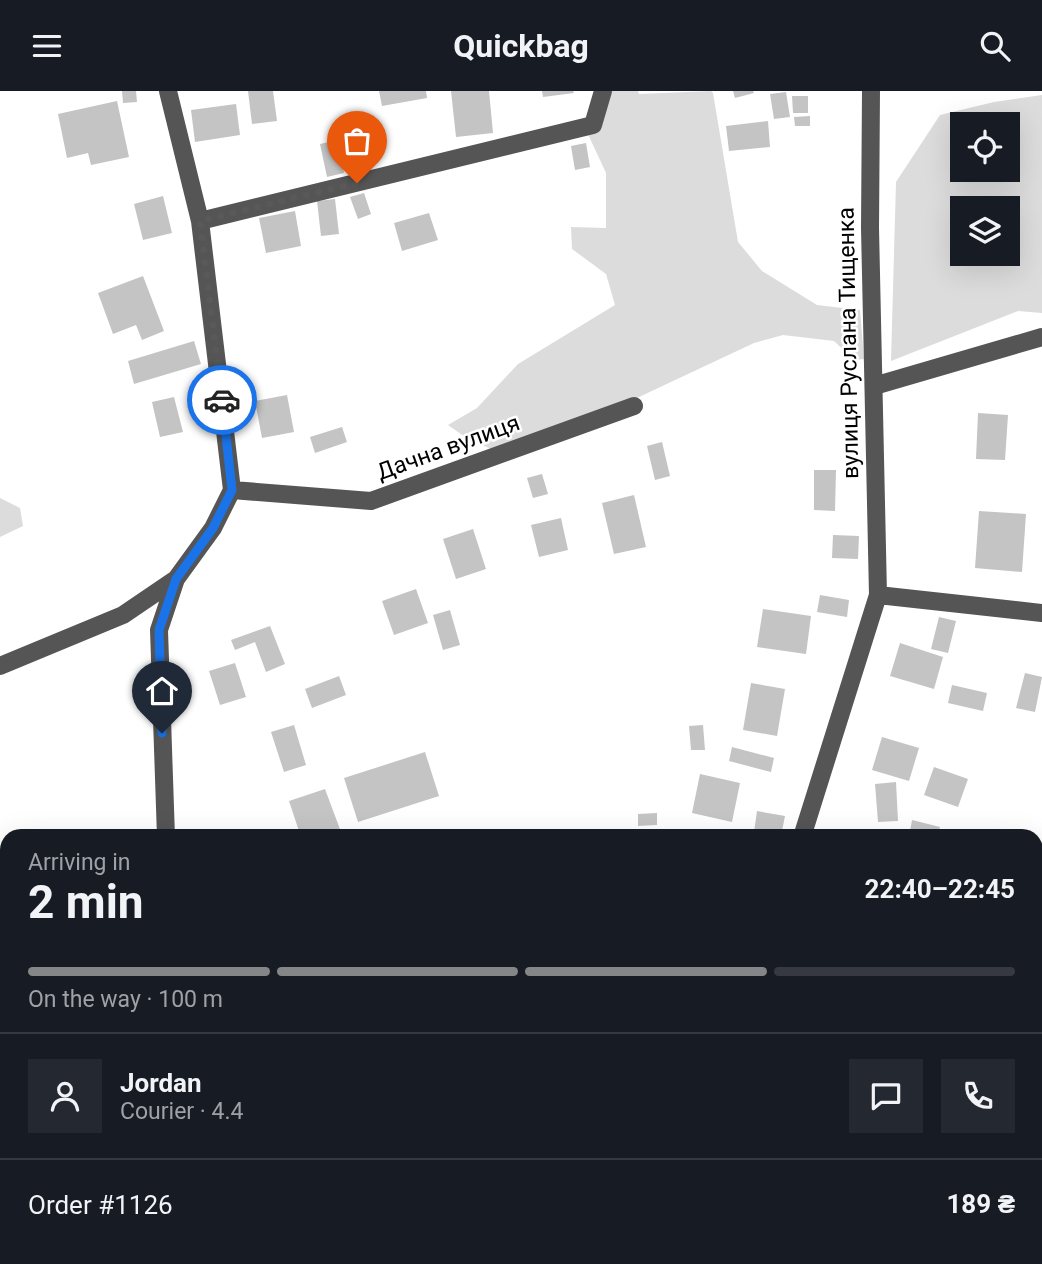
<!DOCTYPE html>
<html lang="en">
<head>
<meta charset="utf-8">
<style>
  :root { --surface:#171b24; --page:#242831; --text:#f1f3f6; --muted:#9ea1a6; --line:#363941; --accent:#858687 }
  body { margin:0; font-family:Roboto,sans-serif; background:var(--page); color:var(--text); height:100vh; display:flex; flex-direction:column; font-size:26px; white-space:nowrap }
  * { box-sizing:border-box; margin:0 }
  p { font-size:23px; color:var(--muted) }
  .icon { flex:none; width:38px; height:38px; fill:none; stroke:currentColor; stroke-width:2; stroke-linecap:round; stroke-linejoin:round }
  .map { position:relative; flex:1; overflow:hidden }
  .sheet { position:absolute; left:0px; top:738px; width:1043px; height:436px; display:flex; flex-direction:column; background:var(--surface); border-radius:21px 21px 0 0; box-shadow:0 7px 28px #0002 }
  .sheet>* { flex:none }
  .fabs { position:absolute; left:950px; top:21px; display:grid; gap:14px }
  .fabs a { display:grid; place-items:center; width:70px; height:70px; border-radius:0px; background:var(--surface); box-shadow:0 7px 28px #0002; font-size:35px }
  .pin { position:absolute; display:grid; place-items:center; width:60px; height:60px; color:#fff; margin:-72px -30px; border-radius:50% 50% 50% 0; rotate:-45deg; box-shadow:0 0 7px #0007 }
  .pin .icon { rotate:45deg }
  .courier { position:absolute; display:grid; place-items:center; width:70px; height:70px; margin:-35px; border:5px solid #1a73e8; border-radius:50%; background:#fff; color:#222; box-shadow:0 2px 9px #0007 }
  .head em { font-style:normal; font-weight:700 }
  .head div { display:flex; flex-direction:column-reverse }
  .head { display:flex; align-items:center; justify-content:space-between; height:119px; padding:0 28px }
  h1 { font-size:46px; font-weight:700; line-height:52px }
  .bar { display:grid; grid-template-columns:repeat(4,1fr); gap:10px 7px; align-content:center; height:84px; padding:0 28px }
  .bar i { height:9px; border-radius:5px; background:var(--line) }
  .bar .active { background:var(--accent) }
  .bar p { grid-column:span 4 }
  .line { display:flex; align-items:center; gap:18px; padding:0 28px; border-top:2px solid var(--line) }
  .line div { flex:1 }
  .round { display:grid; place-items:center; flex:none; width:74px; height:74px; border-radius:0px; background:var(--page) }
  header { display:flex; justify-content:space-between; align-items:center; height:91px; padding:0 28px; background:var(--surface); font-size:32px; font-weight:700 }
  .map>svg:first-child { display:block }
</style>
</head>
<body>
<header><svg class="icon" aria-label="menu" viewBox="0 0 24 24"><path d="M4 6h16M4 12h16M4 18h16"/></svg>Quickbag<svg class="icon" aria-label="search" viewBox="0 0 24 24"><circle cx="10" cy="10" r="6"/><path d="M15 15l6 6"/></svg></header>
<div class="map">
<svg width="1042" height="1173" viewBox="0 0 1042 1173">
  <rect width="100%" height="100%" fill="#fff"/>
  <path fill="#dcdcdc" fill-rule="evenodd" d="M599 0H638L639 3 711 0 713 2 738 151 762 180 817 214 860 219 864 268 854 269 834 250 783 244 754 252 639 306 523 348 491 358 465 346 448 334 477 317 518 273 615 214 606 183 572 158 571 136 606 137V82L587 41Z
    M1042 4V222L1018 220 891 270 896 91 940 24 994 11ZM962 33H1008V79H962ZM962 117H1008V163H962Z
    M0 407 20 417 23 435 0 446Z"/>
  <path fill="#a3a3a3" d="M7 852V1022L0 1007V854Z
    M36 1167H222L223 1173H36Z"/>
  <path fill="#c4c4c4" d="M122 0H136L137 11 123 12Z
    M248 0H273L277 30 252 33Z
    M379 0H426L427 7 382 15Z
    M451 0H489L493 42 456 46Z
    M542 0H573L574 2 543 6Z
    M733 0H753L754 2 735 7Z
    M786 1 790 26 774 28 770 3Z
    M792 5H808V22H793Z
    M117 10 129 66 91 74 88 62 67 67 58 23Z
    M236 13 240 44 195 51 191 19Z
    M810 25V35H795L794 26Z
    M768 30 770 56 729 60 726 35Z
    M357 35 366 77 348 81 340 38Z
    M337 49 344 82 327 86 320 53Z
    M586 52 590 76 575 79 571 55Z
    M364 102 371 123 358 128 350 106Z
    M163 105 172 142 143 149 134 113Z
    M335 108 339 143 321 145 317 110Z
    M295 120 301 155 266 162 259 127Z
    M429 122 438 149 402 160 394 132Z
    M143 185 164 240 142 249 136 234 113 243 98 202Z
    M194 250 201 273 134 293 128 270Z
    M287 304 294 341 262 347 255 310Z
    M174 306 183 341 160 346 152 311Z
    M978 322 1008 324 1005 369 976 368Z
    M342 336 347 351 315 362 310 346Z
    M662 351 670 385 655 389 647 355Z
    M814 379H836L835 420 814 419Z
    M542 383 548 403 533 407 527 387Z
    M634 404 646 456 614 463 602 412Z
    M979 420 1026 423 1022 481 975 477Z
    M561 427 568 459 539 466 531 434Z
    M473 438 486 478 456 488 443 448Z
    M833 444 859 445 858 468 832 467Z
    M416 498 428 532 394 544 382 510Z
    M820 504 849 509 847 526 817 521Z
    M763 518 811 525 806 563 757 556Z
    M450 519 460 554 443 559 433 524Z
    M939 526 956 530 948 562 931 558Z
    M270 535 285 573 266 581 255 551 235 559 231 549Z
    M900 552 943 566 934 598 890 585Z
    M235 572 246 606 220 614 209 580Z
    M1025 582 1042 586 1035 621 1016 617Z
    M339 585 346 604 312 617 305 598Z
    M751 592 785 598 777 645 743 639Z
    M952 594 987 602 983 620 948 612Z
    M294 634 306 674 284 681 271 641Z
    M703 634 705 659H691L689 635Z
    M882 646 919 657 909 690 872 679Z
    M732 656 774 667 771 681 729 670Z
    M425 661 439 705 358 731 344 687Z
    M934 676 968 688 958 716 924 704Z
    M700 683 740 692 732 731 692 722Z
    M896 691 898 730 878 731 875 693Z
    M325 698 341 741 329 746H301L289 710Z
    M757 720 785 725 781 745 754 741Z
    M657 722V734L638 735V723Z
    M912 729 940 736 937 746H909Z
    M1036 861H1042V902L1036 901Z
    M404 1167H440V1173H404Z"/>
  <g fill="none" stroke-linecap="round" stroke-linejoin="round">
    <path stroke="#555" stroke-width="18" d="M200 130 593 34 603 0
      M874 295 1042 246
      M232 399 371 410 634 315
      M878 504 1042 522
      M0 575 123 524 176 488
      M166 746 159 539 176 488 213 437 232 399 200 130 168 0
      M802 746 878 504 870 137 871 0
      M1036 805H1042
      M880 1167 881 1173
      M494 1173 496 1167"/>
  </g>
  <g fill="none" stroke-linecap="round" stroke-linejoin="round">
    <path stroke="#595959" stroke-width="7" stroke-dasharray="0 12.6" d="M222 309 200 130 357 92"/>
    <path stroke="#1a73e8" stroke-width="9" d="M162 642 159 539 176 488 213 437 232 399 222 309"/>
  </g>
  <g text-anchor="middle" stroke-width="5" stroke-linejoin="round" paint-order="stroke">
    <g font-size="23" fill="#000" stroke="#fff">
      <text transform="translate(848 252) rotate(-91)" y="8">вулиця Руслана Тищенка</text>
      <text transform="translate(448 356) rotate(-20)" y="8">Дачна вулиця</text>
    </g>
  </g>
</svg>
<div class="fabs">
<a><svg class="icon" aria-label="locate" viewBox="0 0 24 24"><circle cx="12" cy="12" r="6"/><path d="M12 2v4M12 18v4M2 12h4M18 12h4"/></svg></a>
<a><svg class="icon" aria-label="layers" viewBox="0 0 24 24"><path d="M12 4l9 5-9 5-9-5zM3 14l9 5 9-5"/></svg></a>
</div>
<div class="pin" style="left:357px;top:92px;background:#ea580c"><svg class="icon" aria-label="bag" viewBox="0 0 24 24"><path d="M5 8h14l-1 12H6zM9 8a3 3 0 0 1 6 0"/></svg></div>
<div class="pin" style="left:162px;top:642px;background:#1f2937"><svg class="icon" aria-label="home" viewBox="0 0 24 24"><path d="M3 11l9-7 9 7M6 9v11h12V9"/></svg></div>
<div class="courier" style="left:222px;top:309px"><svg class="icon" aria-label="car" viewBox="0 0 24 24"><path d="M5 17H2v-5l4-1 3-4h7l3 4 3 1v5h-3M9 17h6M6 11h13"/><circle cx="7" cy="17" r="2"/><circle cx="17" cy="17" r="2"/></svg></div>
<section class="sheet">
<div class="head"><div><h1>2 min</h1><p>Arriving in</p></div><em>22:40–22:45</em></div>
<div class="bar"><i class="active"></i><i class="active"></i><i class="active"></i><i></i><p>On the way · 100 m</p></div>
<div class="line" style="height:126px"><a class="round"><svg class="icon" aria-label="person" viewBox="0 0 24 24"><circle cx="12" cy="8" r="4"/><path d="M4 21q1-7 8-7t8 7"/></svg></a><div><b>Jordan</b><p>Courier · 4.4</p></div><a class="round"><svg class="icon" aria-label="chat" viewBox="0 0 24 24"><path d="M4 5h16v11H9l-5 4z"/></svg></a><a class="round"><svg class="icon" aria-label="phone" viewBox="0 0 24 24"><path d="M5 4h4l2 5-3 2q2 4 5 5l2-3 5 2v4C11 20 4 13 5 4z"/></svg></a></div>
<div class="line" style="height:91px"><div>Order #1126</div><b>189 ₴</b></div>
</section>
</div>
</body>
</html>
